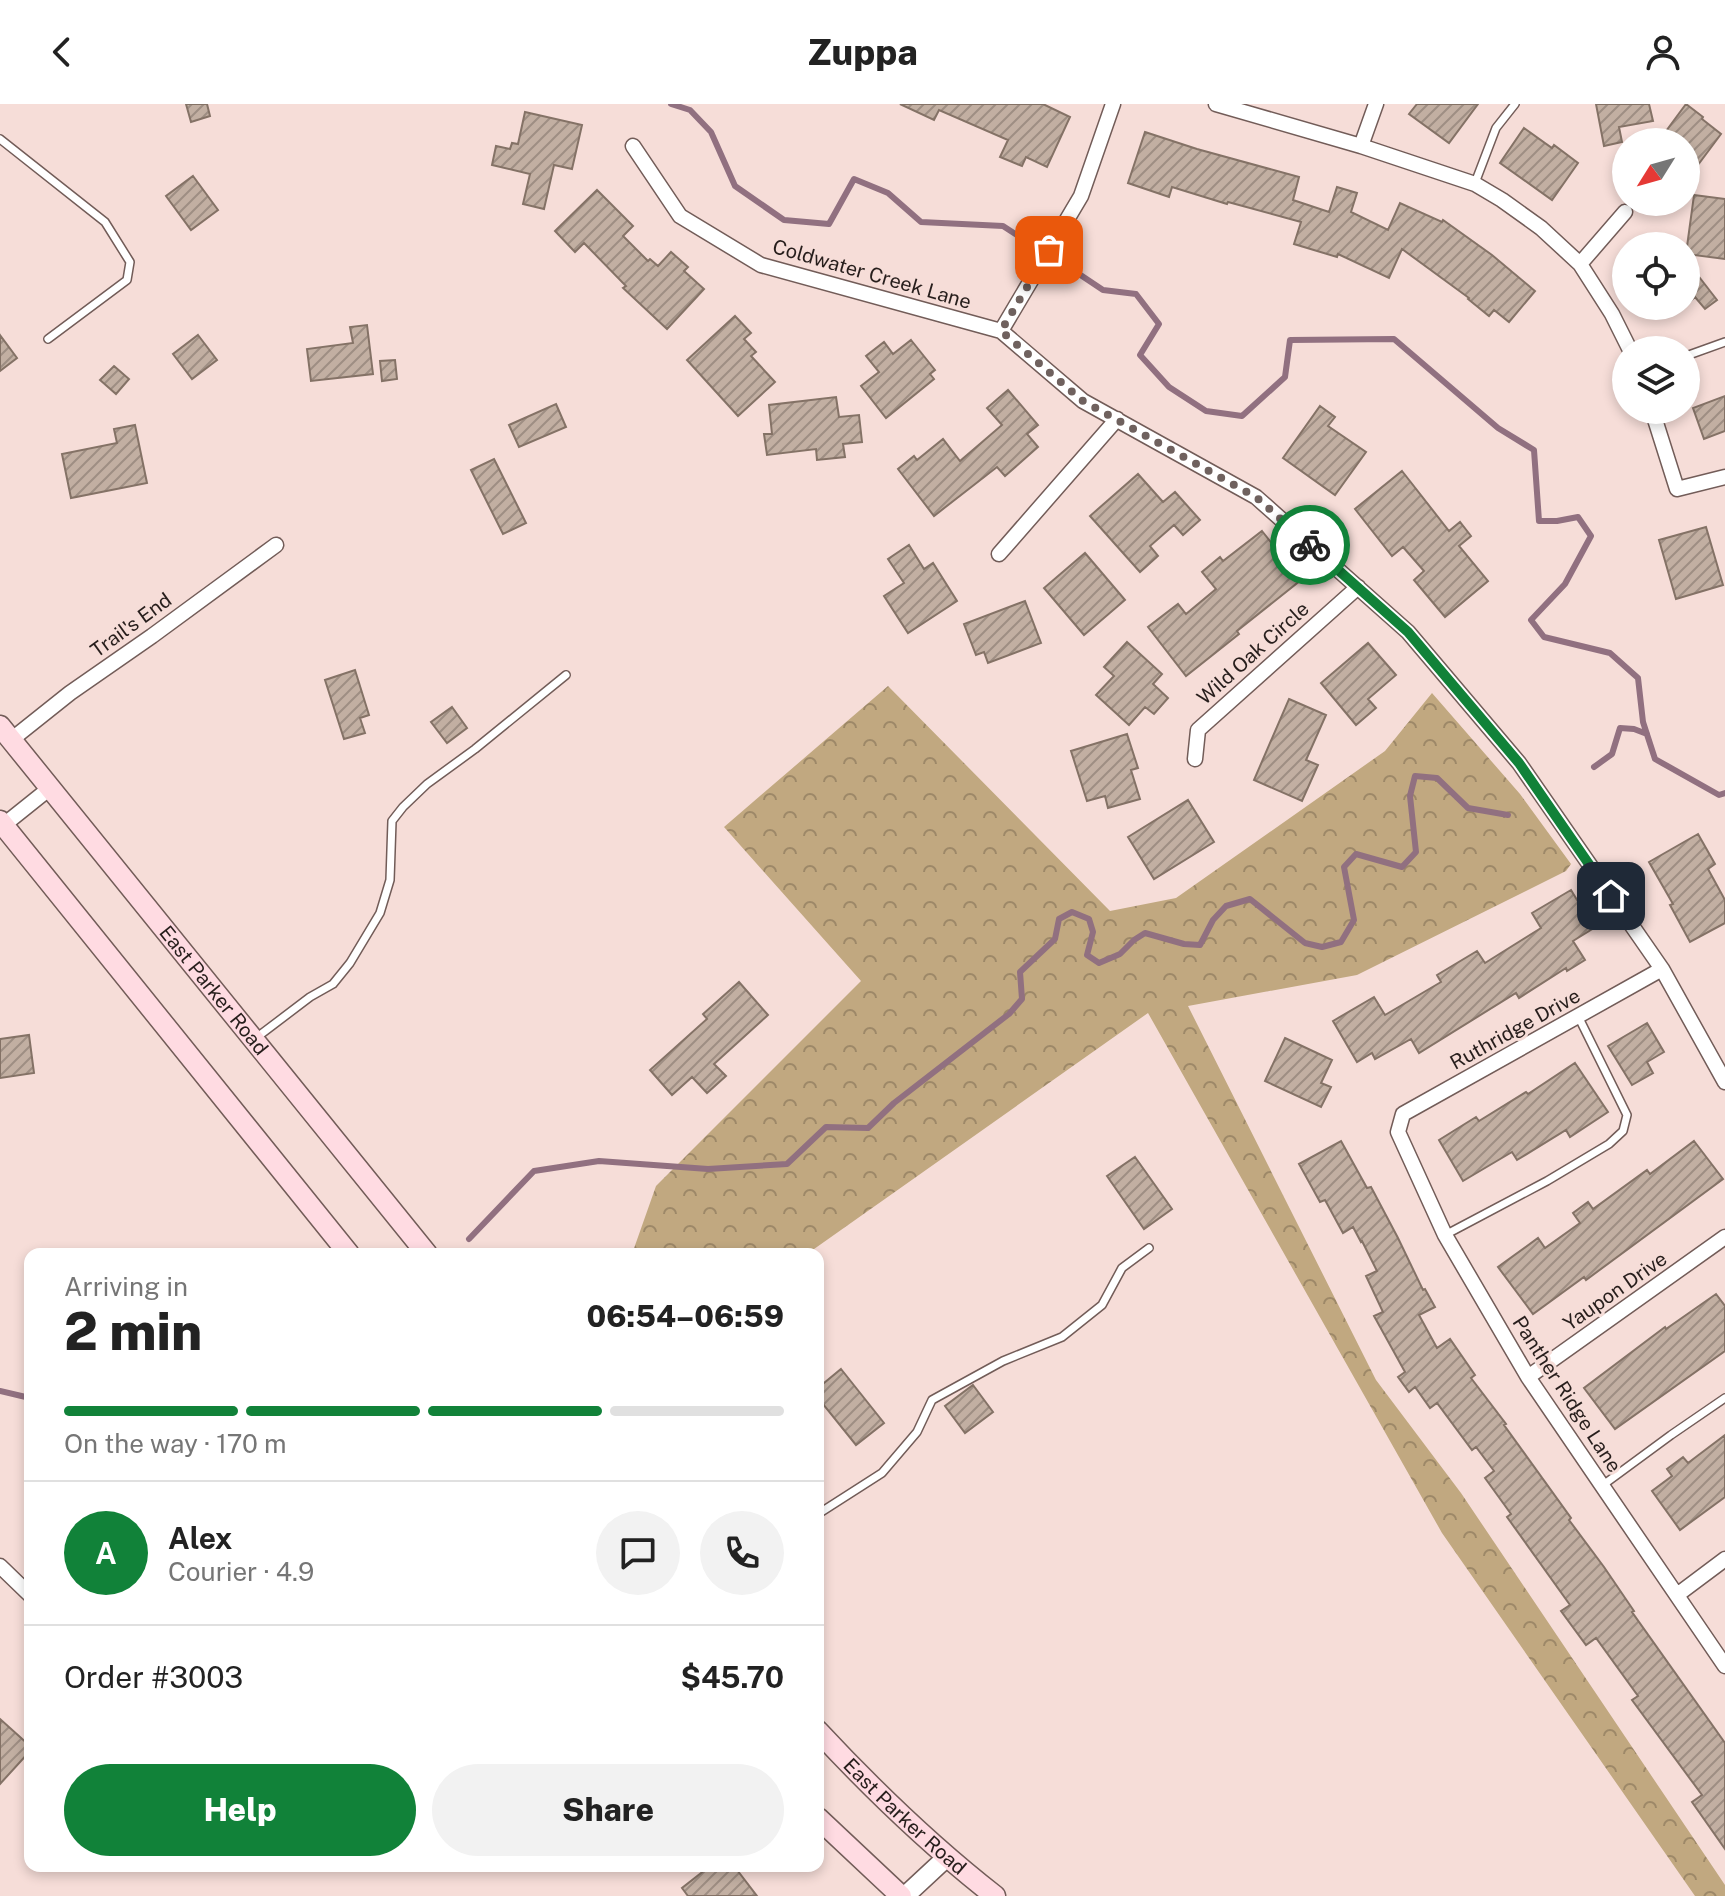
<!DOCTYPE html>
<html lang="en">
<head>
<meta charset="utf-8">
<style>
  :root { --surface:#fff; --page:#f2f2f2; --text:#222; --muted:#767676; --line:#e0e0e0; --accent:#118239 }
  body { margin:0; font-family:"Public Sans",sans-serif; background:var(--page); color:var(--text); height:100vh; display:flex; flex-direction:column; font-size:30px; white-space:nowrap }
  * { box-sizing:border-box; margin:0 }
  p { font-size:26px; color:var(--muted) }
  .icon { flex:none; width:44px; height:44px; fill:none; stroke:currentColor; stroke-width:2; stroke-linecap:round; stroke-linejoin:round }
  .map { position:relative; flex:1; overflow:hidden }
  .drawer { position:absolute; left:24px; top:1144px; width:800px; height:624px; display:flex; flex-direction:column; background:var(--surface); border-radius:16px; box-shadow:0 4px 12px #0003 }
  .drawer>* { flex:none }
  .needle { width:52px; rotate:233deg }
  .tools { position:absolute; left:1612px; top:24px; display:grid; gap:16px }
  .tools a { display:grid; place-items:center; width:88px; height:88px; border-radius:50%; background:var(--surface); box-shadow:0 4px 12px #0003; font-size:40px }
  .pin { position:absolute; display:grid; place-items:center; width:68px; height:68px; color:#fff; margin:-34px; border-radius:16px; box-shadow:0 4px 12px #0006 }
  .courier { position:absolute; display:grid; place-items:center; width:80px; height:80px; margin:-40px; border:6px solid #118239; border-radius:50%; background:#fff; color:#222; box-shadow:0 2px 10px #0007 }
  .summary em { font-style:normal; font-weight:800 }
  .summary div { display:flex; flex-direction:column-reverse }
  .summary { display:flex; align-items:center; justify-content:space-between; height:136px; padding:0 40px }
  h1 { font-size:52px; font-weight:800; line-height:60px }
  .bar { display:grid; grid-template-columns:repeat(4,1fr); gap:12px 8px; align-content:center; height:96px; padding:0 40px }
  .bar i { height:10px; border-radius:6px; background:var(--line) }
  .bar .on { background:var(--accent) }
  .bar p { grid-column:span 4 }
  .line { display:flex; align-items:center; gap:20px; padding:0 40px; border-top:2px solid var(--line) }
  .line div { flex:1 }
  .round { display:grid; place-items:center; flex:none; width:84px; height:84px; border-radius:42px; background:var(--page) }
  .cta { display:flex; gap:16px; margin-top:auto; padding:16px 40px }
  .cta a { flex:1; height:92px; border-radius:48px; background:var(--accent); color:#fff; font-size:32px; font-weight:800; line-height:92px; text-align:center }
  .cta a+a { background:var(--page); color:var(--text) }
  header { display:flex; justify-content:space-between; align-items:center; height:104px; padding:0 40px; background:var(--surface); font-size:36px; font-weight:800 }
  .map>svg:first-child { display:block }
</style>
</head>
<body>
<header><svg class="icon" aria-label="back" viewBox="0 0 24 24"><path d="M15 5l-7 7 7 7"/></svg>Zuppa<svg class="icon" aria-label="person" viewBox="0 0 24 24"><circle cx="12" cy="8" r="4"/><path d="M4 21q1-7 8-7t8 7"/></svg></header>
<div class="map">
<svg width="1725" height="1792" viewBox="0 0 1725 1792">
  <defs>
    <pattern id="forest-crowns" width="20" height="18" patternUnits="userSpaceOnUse" patternTransform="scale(2)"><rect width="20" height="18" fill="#c1a880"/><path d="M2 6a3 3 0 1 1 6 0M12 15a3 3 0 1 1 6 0" fill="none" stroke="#9d8868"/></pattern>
    <pattern id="building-hatch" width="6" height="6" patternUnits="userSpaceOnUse" patternTransform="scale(2)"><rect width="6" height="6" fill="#c2afa2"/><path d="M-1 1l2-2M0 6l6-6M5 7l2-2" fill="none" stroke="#9e8e83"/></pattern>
  </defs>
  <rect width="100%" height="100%" fill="#f6ddd8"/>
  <path fill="url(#forest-crowns)" d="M888 582 1110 807 1176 794 1385 647 1432 589 1520 690 1571 760 1566 767 1357 871 1188 902 1376 1276 1461 1389 1725 1781V1792H1695L1442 1429 1148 909 807 1150H632L656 1082 861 877 724 723Z"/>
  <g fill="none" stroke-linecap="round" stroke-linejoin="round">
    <path stroke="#917080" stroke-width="6" d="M671 0 690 6 711 28 735 82 784 116 829 120 854 75 888 89 921 118 1003 122 1026 137
      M1073 166 1103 186 1136 190 1159 220 1140 251 1169 283 1206 307 1242 312 1285 273 1290 236 1394 235 1498 324 1534 346 1539 417H1557L1578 413 1591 432 1565 480 1531 516 1544 533 1610 549 1638 574 1643 618 1655 655 1719 691 1725 689
      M1594 663 1612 650 1620 624 1634 625 1647 630
      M469 1135 534 1067 599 1057 708 1065 787 1060 826 1023 868 1024 894 999 1009 910 1022 895 1020 868 1055 835 1059 815 1072 808 1089 815 1093 828 1087 851 1099 859 1120 850 1134 836 1145 829 1184 840 1200 841 1213 816 1226 802 1250 795 1305 839 1322 843 1341 838 1354 816 1344 763 1356 750 1402 763 1416 748 1410 692 1415 672 1437 674 1468 704 1508 711
      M0 1287 30 1294"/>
  </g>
  <path fill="url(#building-hatch)" stroke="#847266" stroke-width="2" d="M186 0H207L210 12 191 18Z
    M900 0H1043L1070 13 1047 63 1026 53 1022 62 1000 53 1008 36 939 6 934 16Z
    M1417 0H1478L1449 39 1409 10Z
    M1596 0H1649L1653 17 1619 23 1622 38 1604 42Z
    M1686 0 1703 13 1702 15 1721 30 1686 77V38H1658Z
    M525 8 582 21 572 65 554 61 544 105 523 100 530 70 492 61 496 42 510 45 512 39 518 40Z
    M1524 24 1552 44 1554 41 1578 59 1552 96 1500 59Z
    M1145 28 1197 45 1299 73 1293 96 1329 108 1337 83 1357 89 1351 108 1388 126 1400 99 1442 118 1443 116 1492 151 1535 187 1509 218 1494 206 1489 212 1468 195 1469 194 1402 145 1389 174 1338 150 1337 153 1294 140 1301 118 1228 98 1227 100 1172 83 1169 93 1128 79Z
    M193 72 218 106 191 126 166 92Z
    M597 86 633 122 623 132 648 157 650 155 658 162 671 148 688 163 684 167 704 185 667 225 623 184 626 182 584 139 575 148 555 127Z
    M1694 91 1725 95V155L1686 150Z
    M1686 156 1717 196 1705 205 1695 193 1686 201Z
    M735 212 751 229 744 235 756 248 751 252 775 278 738 312 687 256Z
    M367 221 373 270 311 277 307 245 353 239 350 223Z
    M0 231 17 254 0 267Z
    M198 231 217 256 192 275 173 250Z
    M911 236 935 266 930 270 934 275 886 314 861 282 879 268 866 252 884 238 893 250Z
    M395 256 397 275 382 277 380 257Z
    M114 262 129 275 116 290 100 276Z
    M1008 286 1038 321 1027 330 1038 343 1005 372 997 363 934 412 898 365 914 352 917 356 943 335 960 357 1002 321 987 304Z
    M1725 292V327L1704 335 1693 304Z
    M836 293 839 313 859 311 862 338 843 340 845 353 817 356 816 345 767 351 764 330H772L769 301Z
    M556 300 566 323 519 343 509 321Z
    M1320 302 1335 313 1328 322 1366 348 1335 391 1283 354Z
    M135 321 147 379 71 394 62 350 117 339 114 325Z
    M494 355 526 419 503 430 471 366Z
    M1402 367 1449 427 1460 418 1471 432 1459 442 1488 477 1445 513 1414 476 1424 467 1403 443 1392 452 1355 405Z
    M1138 370 1163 398 1175 388 1200 416 1183 431 1174 421 1150 442 1158 452 1140 468 1090 412Z
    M1706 423 1723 481 1676 495 1659 436Z
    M1262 427 1301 476 1237 527 1239 530 1186 572 1148 523 1178 500 1186 510 1216 485 1202 468 1220 453 1223 457Z
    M909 441 924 465 933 459 957 497 908 529 884 492 904 479 888 455Z
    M1085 449 1125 496 1084 531 1044 484Z
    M1025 497 1041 539 988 559 984 548 976 551 964 520Z
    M1127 538 1162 570 1153 580 1168 594 1154 610 1145 603 1129 621 1096 591 1114 572 1104 563Z
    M1368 539 1396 571 1368 595 1376 604 1356 621 1321 579Z
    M355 566 369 611 360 614 365 629 344 635 325 576Z
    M1289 595 1326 611 1306 656 1318 661 1302 697 1254 676Z
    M452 603 467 624 447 639 431 618Z
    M1127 630 1138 664 1131 666 1140 695 1108 704 1105 692 1087 697 1071 647Z
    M1188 696 1214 738 1154 775 1128 733Z
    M1698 730 1715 760 1708 765 1725 796V819L1690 838 1670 801 1673 800 1649 758Z
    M1571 786 1594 824 1573 837 1585 856 1567 867 1566 864 1519 894 1516 889 1419 949 1411 935 1375 955 1372 949 1357 958 1333 917 1374 893 1385 911 1441 878 1437 871 1477 847 1485 859 1541 824 1532 809Z
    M739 878 768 911 714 960 726 972 707 989 692 973 672 991 650 966 707 915 703 910Z
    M1647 919 1664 948 1647 958 1653 969 1632 981 1608 942Z
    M29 931 34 969 0 974V935Z
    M1285 934 1332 956 1321 979 1331 983 1321 1003 1265 977Z
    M1575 959 1608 1008 1570 1033 1566 1026 1517 1056 1512 1048 1463 1077 1439 1036 1476 1013 1479 1017 1526 988 1528 990Z
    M1341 1037 1367 1084 1371 1083 1398 1134 1423 1186 1425 1185 1435 1203 1419 1211 1437 1244 1450 1235 1475 1271 1471 1274 1506 1320 1504 1321 1571 1414 1569 1416 1604 1463 1634 1507 1632 1508 1725 1639V1745L1692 1698 1702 1691 1632 1596 1638 1592 1596 1534 1586 1541 1561 1507 1570 1501 1507 1413 1511 1410 1485 1374 1494 1367 1476 1343 1472 1346 1437 1299 1430 1304 1415 1283 1409 1288 1398 1273 1405 1268 1374 1212 1383 1208 1366 1172 1377 1167 1362 1137 1361 1138 1353 1123 1343 1129 1325 1096 1320 1098 1299 1060Z
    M1694 1037 1723 1075 1586 1176 1584 1173 1533 1210 1498 1163 1538 1134 1545 1144 1580 1119 1573 1109 1588 1098 1593 1105 1647 1066 1650 1070Z
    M1135 1053 1172 1105 1144 1125 1107 1072Z
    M1716 1190 1725 1202V1247L1615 1325 1584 1284 1665 1223 1666 1225Z
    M841 1265 884 1319 856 1341 818 1294V1284Z
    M973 1281 993 1308 965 1329 945 1302Z
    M1725 1331V1393L1680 1426 1652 1387 1672 1372 1667 1365 1683 1353 1688 1359Z
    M0 1615 30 1642V1647L0 1680Z
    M710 1762H734L757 1792H688L682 1784Z"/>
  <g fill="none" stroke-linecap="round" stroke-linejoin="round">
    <g stroke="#725c58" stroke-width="10">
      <path id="service" d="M0 35 105 118 130 158 127 176 48 235
        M1475 79 1496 24 1515 0
        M1686 252 1725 238
        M256 934 310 893 333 880 350 859 380 809 390 776 392 717 403 703 427 680 475 645 566 571
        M1445 1131 1547 1077 1609 1040 1623 1027 1627 1011 1578 912
        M1603 1381 1671 1331 1725 1294
        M818 1410 882 1369 917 1328 932 1296 1003 1257 1062 1233 1102 1201 1122 1164 1149 1144"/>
    </g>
    <g stroke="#725c58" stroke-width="17">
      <path id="minor" d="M1216 0 1361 42 1475 80 1502 96 1541 124 1580 160 1612 210 1630 246
        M633 42 680 112 761 161 1001 227 1083 297 1256 393 1408 528 1519 659 1662 865 1725 978
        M1361 42 1376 0
        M1580 160 1625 108
        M1001 227 1081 92 1113 0
        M1652 306 1677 385 1725 373
        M999 450 1117 315
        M11 636 70 589 152 532 276 441
        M1195 655 1198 626 1358 483
        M0 724 50 684
        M1662 865 1403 1010 1398 1028 1445 1131 1528 1273 1725 1562
        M1528 1273 1725 1133
        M0 1462 30 1491
        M1677 1491 1725 1455"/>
    </g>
    <g stroke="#725c58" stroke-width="21">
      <path id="tertiary" d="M905 1792 947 1753"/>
    </g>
    <g stroke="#725c58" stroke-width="23">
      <g id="secondary">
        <path id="s1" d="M0 622 427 1150"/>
        <path d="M0 717 349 1150"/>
        <path id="s2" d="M818 1627C873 1686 931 1742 995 1792"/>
        <path d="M818 1714 901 1792"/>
      </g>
    </g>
    <use href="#service" stroke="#fff" stroke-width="7"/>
    <use href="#minor" stroke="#fff" stroke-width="14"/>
    <use href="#tertiary" stroke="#fff" stroke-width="18"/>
    <use href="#secondary" stroke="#ffdbe2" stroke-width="20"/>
  </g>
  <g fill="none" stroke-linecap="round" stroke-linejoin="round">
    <path stroke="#6f615e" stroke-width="8" stroke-dasharray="0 14.4" d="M1049 146 1001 227 1083 297 1256 393 1310 441"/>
    <path stroke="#118239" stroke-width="10" d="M1310 441 1408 528 1519 659 1611 792"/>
  </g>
  <g text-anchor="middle" stroke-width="6" stroke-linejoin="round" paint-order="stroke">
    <g font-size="20" fill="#271e1c" stroke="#f6ddd8">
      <text transform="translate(872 170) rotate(16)" y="7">Coldwater Creek Lane</text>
      <text transform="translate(131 521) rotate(-36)" y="7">Trail's End</text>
      <text transform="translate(1253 549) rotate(-42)" y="7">Wild Oak Circle</text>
      <text dy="7" stroke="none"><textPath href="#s1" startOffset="340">East Parker Road</textPath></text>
      <text transform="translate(1515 925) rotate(-29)" y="7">Ruthridge Drive</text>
      <text transform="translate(1615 1187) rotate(-35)" y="7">Yaupon Drive</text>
      <text transform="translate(1567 1290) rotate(57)" y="7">Panther Ridge Lane</text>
      <text dy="7" stroke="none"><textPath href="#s2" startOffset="122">East Parker Road</textPath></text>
    </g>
  </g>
</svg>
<div class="tools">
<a><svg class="needle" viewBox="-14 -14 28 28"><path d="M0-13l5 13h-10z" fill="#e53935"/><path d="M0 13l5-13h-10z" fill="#767676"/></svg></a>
<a><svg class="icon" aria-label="locate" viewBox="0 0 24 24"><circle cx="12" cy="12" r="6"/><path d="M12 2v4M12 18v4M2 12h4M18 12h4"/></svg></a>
<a><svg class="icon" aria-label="layers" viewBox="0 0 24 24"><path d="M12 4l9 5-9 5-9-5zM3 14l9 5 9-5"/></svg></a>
</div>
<div class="pin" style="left:1049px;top:146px;background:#ea580c"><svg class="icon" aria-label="bag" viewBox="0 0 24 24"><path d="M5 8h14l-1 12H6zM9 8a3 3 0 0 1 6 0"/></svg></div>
<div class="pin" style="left:1611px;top:792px;background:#1f2937"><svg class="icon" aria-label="home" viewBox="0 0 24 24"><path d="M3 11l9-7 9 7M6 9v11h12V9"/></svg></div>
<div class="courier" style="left:1310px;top:441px"><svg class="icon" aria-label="bike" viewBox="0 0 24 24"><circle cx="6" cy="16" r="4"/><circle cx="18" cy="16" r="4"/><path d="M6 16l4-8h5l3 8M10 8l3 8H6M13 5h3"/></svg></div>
<section class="drawer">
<div class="summary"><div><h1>2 min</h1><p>Arriving in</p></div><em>06:54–06:59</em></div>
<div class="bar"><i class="on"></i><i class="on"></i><i class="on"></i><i></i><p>On the way · 170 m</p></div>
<div class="line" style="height:144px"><b class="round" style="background:var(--accent);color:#fff">A</b><div><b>Alex</b><p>Courier · 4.9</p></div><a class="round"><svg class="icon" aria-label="chat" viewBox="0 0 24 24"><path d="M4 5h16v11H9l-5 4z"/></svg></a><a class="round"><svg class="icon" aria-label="phone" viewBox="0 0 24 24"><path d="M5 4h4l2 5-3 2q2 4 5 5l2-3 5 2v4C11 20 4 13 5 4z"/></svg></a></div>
<div class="line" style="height:104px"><div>Order #3003</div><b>$45.70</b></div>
<div class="cta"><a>Help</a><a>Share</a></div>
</section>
</div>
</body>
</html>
